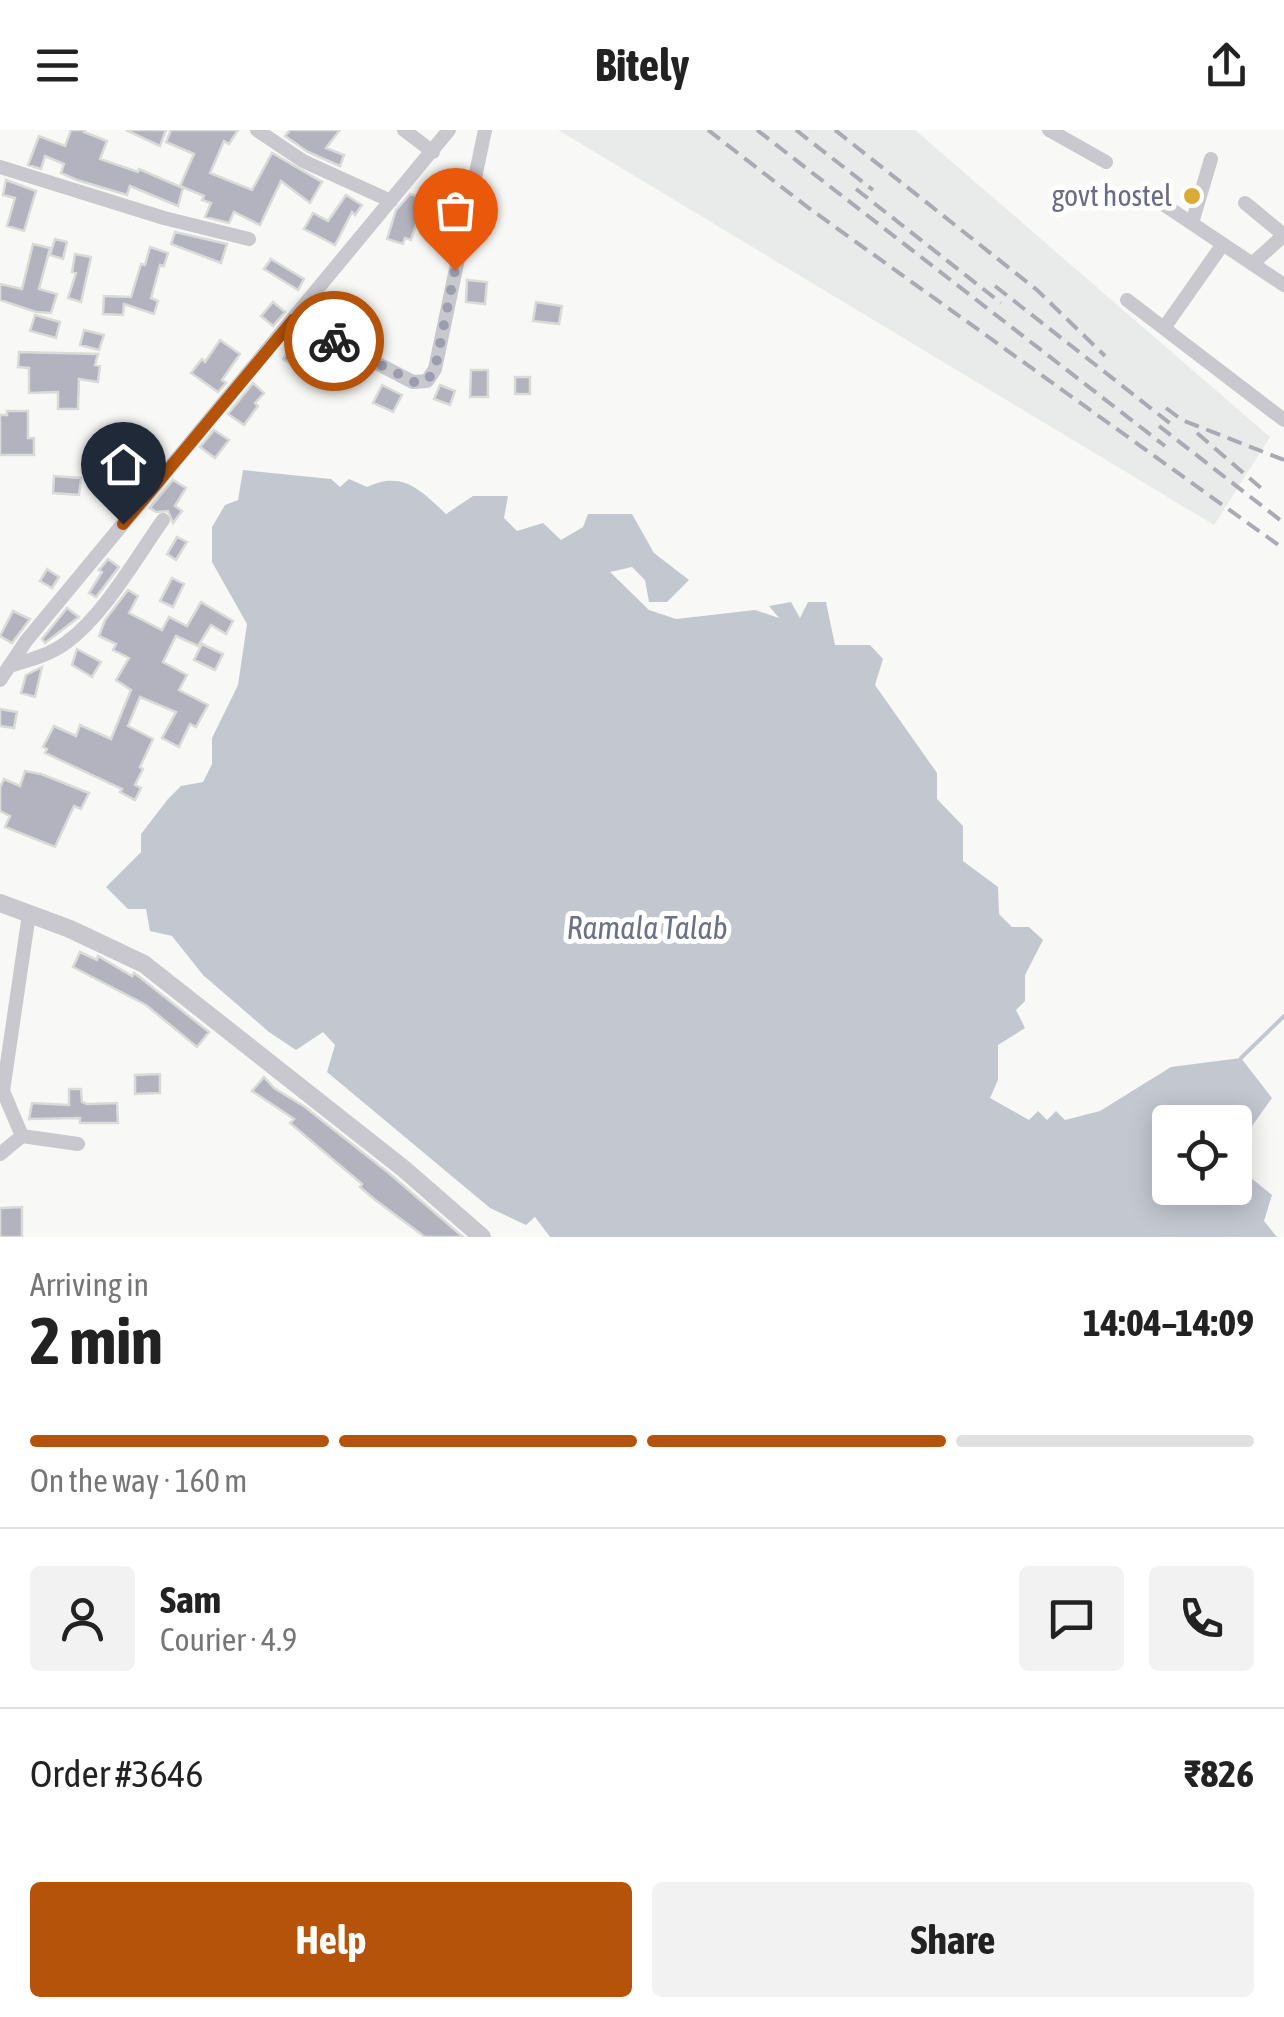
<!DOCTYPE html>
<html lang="en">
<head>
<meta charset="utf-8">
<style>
  :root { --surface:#fff; --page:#f2f2f2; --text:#222; --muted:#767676; --line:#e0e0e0; --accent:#b45309 }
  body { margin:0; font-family:"Asap Condensed",sans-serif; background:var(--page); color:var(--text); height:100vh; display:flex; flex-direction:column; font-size:38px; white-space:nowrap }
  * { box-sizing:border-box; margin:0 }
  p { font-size:32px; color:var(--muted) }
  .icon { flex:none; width:55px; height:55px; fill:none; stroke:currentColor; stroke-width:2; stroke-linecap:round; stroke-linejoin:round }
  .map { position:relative; height:1107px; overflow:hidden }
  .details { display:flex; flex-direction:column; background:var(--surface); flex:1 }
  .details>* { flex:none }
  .fabs { position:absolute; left:1152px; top:975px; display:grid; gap:20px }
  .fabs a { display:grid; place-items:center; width:100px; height:100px; border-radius:10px; background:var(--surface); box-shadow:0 5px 25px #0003; font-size:50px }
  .pin { position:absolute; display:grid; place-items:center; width:85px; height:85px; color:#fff; margin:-102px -42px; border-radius:50% 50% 50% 0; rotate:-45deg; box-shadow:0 0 10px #0007 }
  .pin .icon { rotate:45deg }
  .courier { position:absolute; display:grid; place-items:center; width:100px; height:100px; margin:-50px; border:8px solid #b45309; border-radius:50%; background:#fff; color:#222; box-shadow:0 2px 12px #0007 }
  .overview em { font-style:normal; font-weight:700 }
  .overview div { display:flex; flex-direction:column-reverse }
  .overview { display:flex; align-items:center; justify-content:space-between; height:170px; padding:0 30px }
  h1 { font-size:65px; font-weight:700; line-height:75px }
  .bar { display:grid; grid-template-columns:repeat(4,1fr); gap:15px 10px; align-content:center; height:120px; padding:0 30px }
  .bar i { height:12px; border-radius:8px; background:var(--line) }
  .bar .active { background:var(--accent) }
  .bar p { grid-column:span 4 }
  .line { display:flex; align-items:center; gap:25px; padding:0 30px; border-top:2px solid var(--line) }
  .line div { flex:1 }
  .round { display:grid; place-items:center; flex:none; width:105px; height:105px; border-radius:10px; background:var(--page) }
  .action { display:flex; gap:20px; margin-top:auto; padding:20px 30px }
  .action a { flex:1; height:115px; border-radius:10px; background:var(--accent); color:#fff; font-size:40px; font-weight:700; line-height:115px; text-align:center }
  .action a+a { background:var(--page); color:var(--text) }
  header { display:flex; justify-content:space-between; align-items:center; height:130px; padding:0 30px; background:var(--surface); font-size:45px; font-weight:700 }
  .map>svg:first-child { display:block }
</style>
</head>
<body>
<header><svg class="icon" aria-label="menu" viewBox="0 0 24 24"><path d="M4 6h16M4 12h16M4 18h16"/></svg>Bitely<svg class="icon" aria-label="share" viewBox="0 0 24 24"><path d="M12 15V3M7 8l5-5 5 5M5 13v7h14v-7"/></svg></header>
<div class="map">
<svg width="1284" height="1107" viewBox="0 0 1284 1107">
  <rect width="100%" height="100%" fill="#f8f9f7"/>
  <path fill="#e9eaea" d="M558 0H915L1270 307 1214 395Z"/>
  <path fill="#c3c7d0" d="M243 340 331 349 340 357 349 349 367 357C402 340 421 360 446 384L473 366H508L504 388 517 401 543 393 561 410 583 397 588 384H632L654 423 689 450 667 472H649L645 450 632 437 610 442 649 480 676 489 755 480 779 488 769 476 791 472 800 488 808 472H826L835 515H870L883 529 875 555 937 643V669L963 696V731L998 757 999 784 1012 797H1029L1043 810 1025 845V871L1016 880 1025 898 998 915V950L990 968 1029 990 1038 981 1047 990 1056 981 1065 990 1100 981 1171 937 1241 928 1272 968 1235 1020V992H1170V1058H1235V1035L1272 1065 1264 1091 1277 1107H550L535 1087 526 1095 490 1078 327 942 335 915 323 902 296 920 269 902 203 845 172 806 150 801 146 779H128L106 757 141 722V704L168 669 181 656 203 652 212 634V608L238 555 247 494 212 432V397L225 375 238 370Z"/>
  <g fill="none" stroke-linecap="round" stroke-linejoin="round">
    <path stroke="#c3c7d0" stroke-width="4" d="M1241 928 1284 886"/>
  </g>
  <path fill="#b2b3be" stroke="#dadbd9" stroke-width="2.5" d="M71 0H85L84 2 107 11 100 29 138 42 139 39 183 58 178 76 130 56 127 65 77 50 61 43 64 34 45 26 41 39 28 35 39 6 65 16Z
    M126 0H166L160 16Z
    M171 0H238L229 14 224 11 210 43 252 60 272 23 322 52 310 73 281 51 260 95 234 82 229 93 205 87 211 73 202 70 204 66 180 56 194 24 166 12Z
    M290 0H340L326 18 344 25 340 36 308 22 285 6Z
    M6 50 36 61 24 101 7 96 15 68 3 65Z
    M410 64 425 68 411 110 405 108 403 114 387 109 396 80Z
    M346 65 362 75 355 85 352 82 335 115 304 99 313 83 328 91Z
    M175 102 227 114 221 133 171 114Z
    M55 109 67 112 63 129 50 125Z
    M33 114 50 118 39 159 57 164 51 183 36 182 0 170V154L22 159Z
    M150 117 168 123 164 136 160 135 151 168 158 171 154 184 124 174 123 185 103 184 104 166 131 167 141 134 145 135Z
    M75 124 91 127 81 172 68 168 76 143 72 142Z
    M271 129 304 149 298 160 264 139Z
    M467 150 487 152 485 174 466 172Z
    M273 172 285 182 273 196 261 186Z
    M536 172 562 176 559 194 533 191Z
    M35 185 60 192 56 208 30 201Z
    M84 200 104 205 99 220 80 215Z
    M297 204 324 218 309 245 283 229Z
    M220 210 240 224 222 250 226 253 218 262 191 243 202 229 205 232Z
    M19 222 98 224 95 235 100 236 98 252 79 249 78 279H58V262L29 263V238L18 237Z
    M471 240H488V267H470Z
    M515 247H530V264H515Z
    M253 253 264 263 255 273 258 276 244 295 228 284Z
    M382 255 402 265 393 282 373 273Z
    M440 255 455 261 450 275 434 269Z
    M7 281H28V308H34V325H0V285H7Z
    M214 300 229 310 215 328 200 317Z
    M54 346 81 348 79 365 53 363Z
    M173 350 186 358 175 376 182 381 173 393 168 381 156 382 150 378Z
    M177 407 187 412 176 430 167 424Z
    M108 429 119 437 96 467 89 463 102 442 99 440Z
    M47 439 59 447 52 458 40 451Z
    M172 448 184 454 173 477 160 471Z
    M128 460 138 466 129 483 162 500 169 487 187 496 201 472 233 491 226 504 211 495 198 516 176 506 163 532 187 545 179 560 208 575 196 597 190 594 179 617 162 608 176 582 140 567 128 596 153 609 140 637 143 639 135 655 141 658 135 670 120 662 122 659 45 623 47 619 43 617 54 596 76 606 80 595 111 609 131 560 116 550 129 528 113 520 116 514 99 506 105 490Z
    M67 478 79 487 45 513 42 509Z
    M13 481 30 489 12 513 0 506Z
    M202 514 223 524 215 540 194 530Z
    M77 519 101 532 92 547 72 535Z
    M42 537 35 567 21 563 26 545Z
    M0 579 17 582 14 598 0 596Z
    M25 641 41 644 89 663 81 679 74 676 55 717 5 697 10 686 0 681V657L4 649 20 656Z
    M80 822 97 830 98 826 132 846 134 843 137 845 209 902 197 917 146 875 73 837Z
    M160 944V963L135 964V945Z
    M264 947 274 958 305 977 390 1044 463 1107H425L374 1069 360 1057 362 1054 290 993 294 989 252 961Z
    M69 959H81L82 972 87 974 117 973 118 993H80V988L29 989 32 973 69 975Z
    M22 1077V1107H0V1078Z"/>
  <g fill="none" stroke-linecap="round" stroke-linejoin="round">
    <path stroke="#c8c8ce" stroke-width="14" d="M257 0 303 31 391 71
      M404 0 433 22
      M1049 0 1106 32
      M0 37 164 88 249 109
      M1148 64 1284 155
      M1245 73 1284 105
      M1192 93 1211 29
      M1252 134 1284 105
      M1127 170 1284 290
      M293 190 413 252 427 251 435 239 485 0
      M1164 198 1223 114
      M9 536C30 530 50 525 67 512 104 485 136 428 163 390
      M0 550 26 511 449 0
      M22 1006 3 961 29 784
      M0 1024 22 1006 78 1014"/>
    <path stroke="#c8c8ce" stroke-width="18" d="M0 773 70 799 144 834 404 1039 482 1107"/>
    <path stroke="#aaaab4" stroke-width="4" stroke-dasharray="15 8" stroke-linecap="butt" d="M708 0 810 79 1284 419
      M757 0 1165 316
      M796 0 873 60
      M835 0 1037 160 1105 226
      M856 59 1001 173
      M995 156 1176 298
      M1166 278 1182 290 1284 330
      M1159 296 1284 393
      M1197 303 1261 358"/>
  </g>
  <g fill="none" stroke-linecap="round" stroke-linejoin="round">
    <path stroke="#9c9dae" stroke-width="10" stroke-dasharray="0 18" d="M334 211 414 252 427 251 435 239 455 140"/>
    <path stroke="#b45309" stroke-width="12" d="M123 394 293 190 334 211"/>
  </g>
  <circle fill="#daac36" stroke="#fff" stroke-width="4" cx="1192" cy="66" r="10"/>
  <g text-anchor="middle" stroke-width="10" stroke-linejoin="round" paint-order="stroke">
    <g font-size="30" fill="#6a6b86" stroke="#fff" text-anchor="end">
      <text x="1172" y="76">govt hostel</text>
    </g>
    <g font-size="32" font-style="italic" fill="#6b7288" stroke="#fff">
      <text x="647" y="809">Ramala Talab</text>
    </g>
  </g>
</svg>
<div class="fabs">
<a><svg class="icon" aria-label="locate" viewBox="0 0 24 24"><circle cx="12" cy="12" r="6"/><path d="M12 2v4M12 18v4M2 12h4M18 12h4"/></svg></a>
</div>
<div class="pin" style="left:455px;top:140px;background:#ea580c"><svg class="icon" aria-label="bag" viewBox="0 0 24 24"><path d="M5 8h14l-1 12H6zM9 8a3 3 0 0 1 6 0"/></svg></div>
<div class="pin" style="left:123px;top:394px;background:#1f2937"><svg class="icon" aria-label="home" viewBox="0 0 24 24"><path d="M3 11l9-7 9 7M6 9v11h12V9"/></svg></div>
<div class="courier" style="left:334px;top:211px"><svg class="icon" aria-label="bike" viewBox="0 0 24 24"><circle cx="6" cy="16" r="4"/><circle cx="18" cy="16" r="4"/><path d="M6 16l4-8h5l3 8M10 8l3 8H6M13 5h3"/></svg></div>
</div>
<section class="details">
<div class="overview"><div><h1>2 min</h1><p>Arriving in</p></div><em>14:04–14:09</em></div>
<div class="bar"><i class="active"></i><i class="active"></i><i class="active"></i><i></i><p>On the way · 160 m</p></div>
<div class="line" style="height:180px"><a class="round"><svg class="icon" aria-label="person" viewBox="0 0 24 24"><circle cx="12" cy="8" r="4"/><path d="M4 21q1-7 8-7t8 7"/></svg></a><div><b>Sam</b><p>Courier · 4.9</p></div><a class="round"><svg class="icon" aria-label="chat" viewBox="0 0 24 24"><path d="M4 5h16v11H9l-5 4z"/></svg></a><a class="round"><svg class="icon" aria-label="phone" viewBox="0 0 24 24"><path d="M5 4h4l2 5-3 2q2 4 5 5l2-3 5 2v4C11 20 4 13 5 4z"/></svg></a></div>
<div class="line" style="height:130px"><div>Order #3646</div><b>₹826</b></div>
<div class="action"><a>Help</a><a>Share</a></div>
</section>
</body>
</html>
